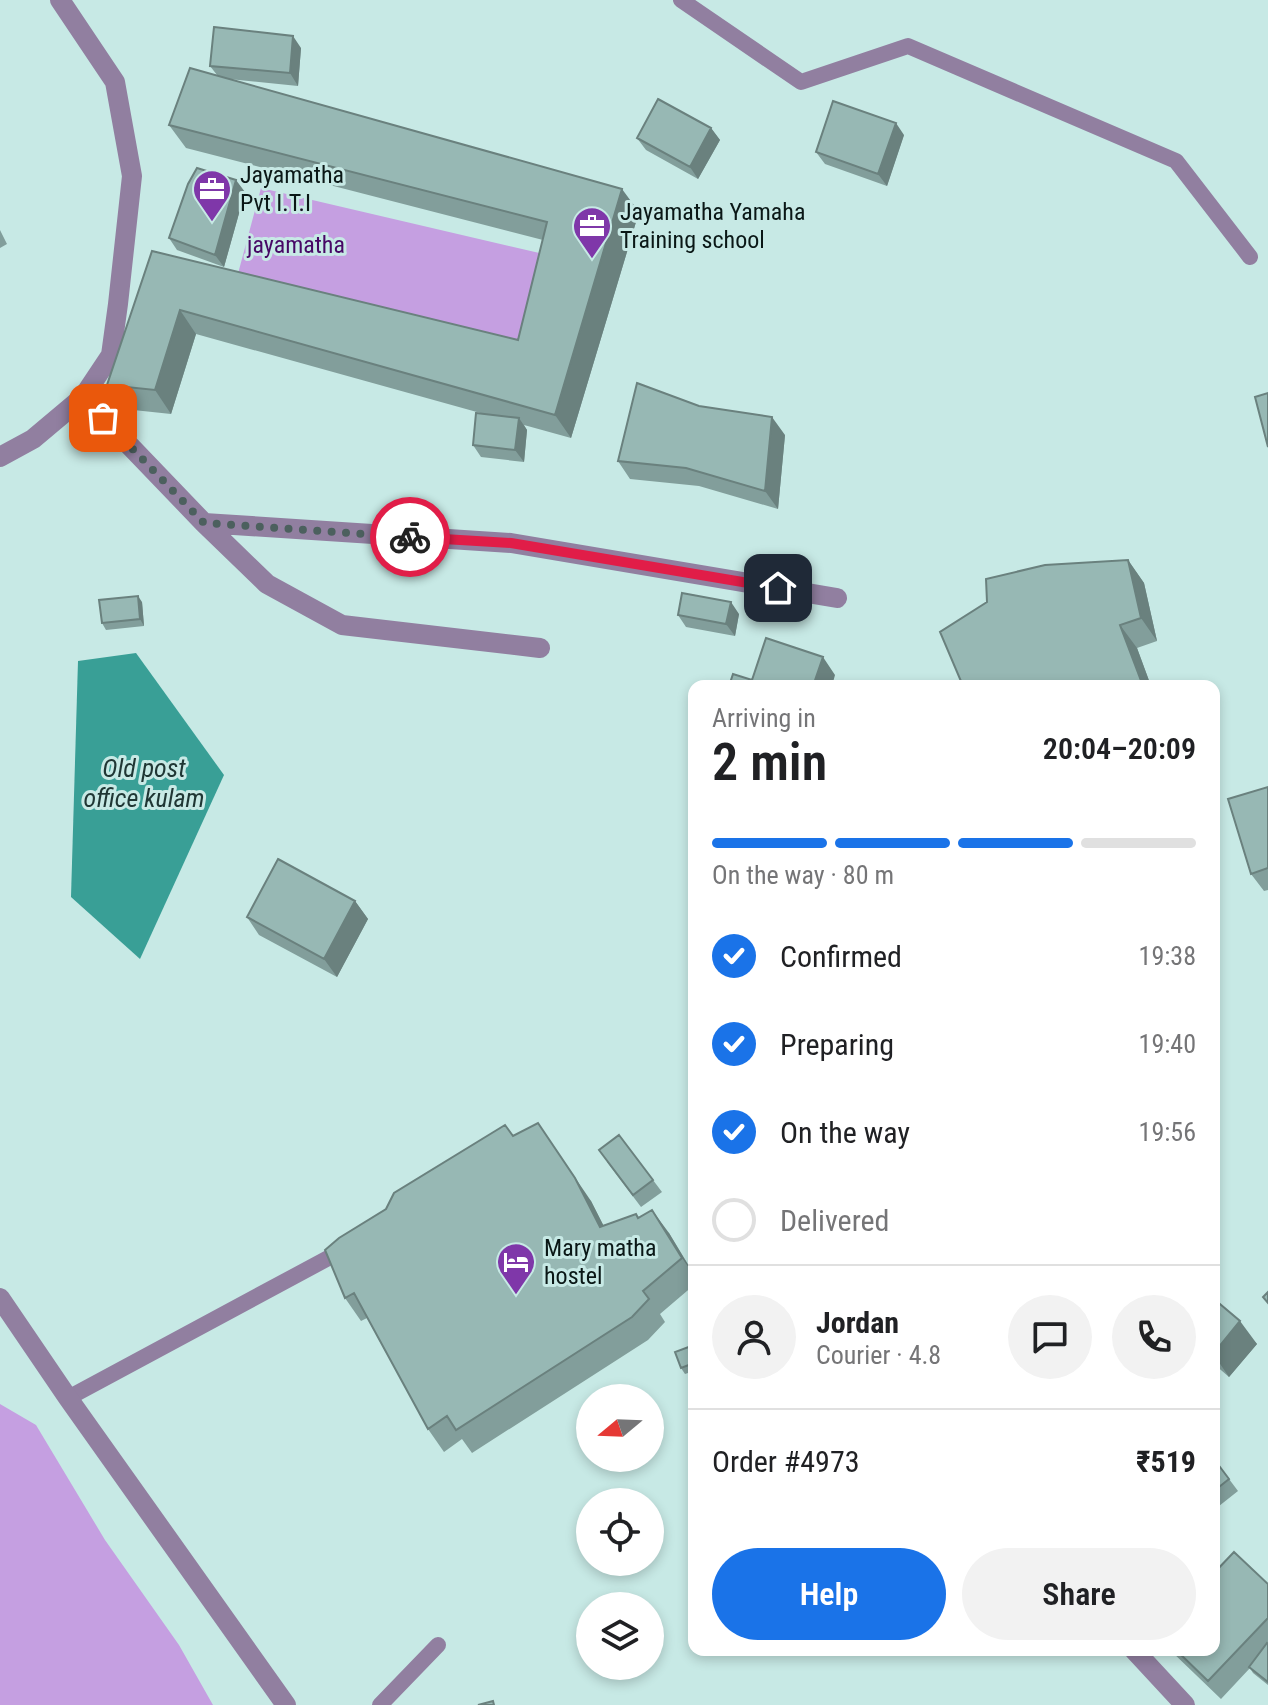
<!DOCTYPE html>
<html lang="en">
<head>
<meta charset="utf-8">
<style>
  :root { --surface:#fff; --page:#f2f2f2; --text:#202124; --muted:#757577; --line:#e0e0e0; --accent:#1a73e8 }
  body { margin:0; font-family:"Roboto Condensed",sans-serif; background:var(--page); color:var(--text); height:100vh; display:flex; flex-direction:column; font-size:30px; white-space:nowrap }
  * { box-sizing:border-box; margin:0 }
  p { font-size:26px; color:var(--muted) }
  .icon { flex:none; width:44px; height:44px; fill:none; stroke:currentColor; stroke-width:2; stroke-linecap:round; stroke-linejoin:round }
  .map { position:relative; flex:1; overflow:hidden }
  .drawer { position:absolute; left:688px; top:680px; width:532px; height:976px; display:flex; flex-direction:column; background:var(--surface); border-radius:16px; box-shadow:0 4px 12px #0003 }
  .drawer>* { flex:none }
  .needle { width:52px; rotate:251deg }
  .controls { position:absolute; left:576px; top:1384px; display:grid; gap:16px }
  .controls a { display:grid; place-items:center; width:88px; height:88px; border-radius:50%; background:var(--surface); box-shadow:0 4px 12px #0003; font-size:40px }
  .pin { position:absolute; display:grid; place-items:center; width:68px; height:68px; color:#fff; margin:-34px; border-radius:16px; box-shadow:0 4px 12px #0006 }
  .courier { position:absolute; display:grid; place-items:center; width:80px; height:80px; margin:-40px; border:6px solid #e11d48; border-radius:50%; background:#fff; color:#222; box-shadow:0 2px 10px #0007 }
  .summary em { font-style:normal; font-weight:600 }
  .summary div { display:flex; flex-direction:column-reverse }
  .summary { display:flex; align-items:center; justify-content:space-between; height:136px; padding:0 24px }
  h1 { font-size:52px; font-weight:600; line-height:60px }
  .bar { display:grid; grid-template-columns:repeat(4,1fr); gap:12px 8px; align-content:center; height:96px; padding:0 24px }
  .bar i { height:10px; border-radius:6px; background:var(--line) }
  .bar .on { background:var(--accent) }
  .bar p { grid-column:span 4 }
  .line { display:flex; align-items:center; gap:20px; padding:0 24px; border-top:2px solid var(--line) }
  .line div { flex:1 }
  .round { display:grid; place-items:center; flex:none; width:84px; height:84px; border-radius:42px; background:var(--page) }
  ol { padding:0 24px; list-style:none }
  li { display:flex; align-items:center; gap:24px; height:88px }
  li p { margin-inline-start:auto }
  li .icon { padding:8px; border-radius:50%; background:var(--accent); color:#fff; stroke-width:4 }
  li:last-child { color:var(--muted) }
  li i { width:44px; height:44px; border:4px solid var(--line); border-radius:50% }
  .button { display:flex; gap:16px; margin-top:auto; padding:16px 24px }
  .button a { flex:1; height:92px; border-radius:48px; background:var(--accent); color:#fff; font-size:32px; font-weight:600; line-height:92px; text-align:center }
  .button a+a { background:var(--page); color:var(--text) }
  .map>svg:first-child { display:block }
</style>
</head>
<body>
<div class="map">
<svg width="1268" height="1705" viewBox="0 0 1268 1705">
  <rect width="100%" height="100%" fill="#c7e9e5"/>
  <path fill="#c59fe1" d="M261 188 548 255 517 344 236 281Z
    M0 1404 36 1425 105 1540 179 1645 213 1705H0Z"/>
  <path fill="#399f96" d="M136 653 224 775 140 959 71 897 78 661Z"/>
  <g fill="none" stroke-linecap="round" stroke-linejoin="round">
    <path stroke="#917fa0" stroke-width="16" d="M681 0 801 82 908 46 1176 161 1250 257
      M68 1398 345 1249
      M380 1705 438 1645"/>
    <path stroke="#917fa0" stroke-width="20" d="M83 397 204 523 511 543 837 598
      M0 457 33 439 83 397 111 355 118 304 132 176 115 82 60 0
      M204 523 267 584 342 625 540 648
      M0 1298 68 1398 286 1705
      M1134 1650 1185 1705"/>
  </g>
  <path fill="#829e9b" d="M301 48 298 86 229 79 639 212 571 438 524 425 527 430 524 462 481 457 473 445 484 414 196 334 171 414 124 409 107 385 152 251 518 340 543 240 186 148 169 125 217 75 210 66Z
    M711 128 720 140 698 179 646 150 637 138Z
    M904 135 887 186 825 164 816 152Z
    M245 192 224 267 177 250 169 238Z
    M0 230 7 244 0 248Z
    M785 435 778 509 699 486 630 479 618 461Z
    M1128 560 1144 583 1157 641 1137 648 1151 686H963Z
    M142 602 144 626 106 630 102 623Z
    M739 614 735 636 686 627 678 615Z
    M1268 787V890L1264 891 1251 874Z
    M355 901 368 919 337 977 259 935 247 917Z
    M619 1135 662 1192 641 1207 607 1162Z
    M513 1136 591 1201 603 1225 639 1218 669 1233 694 1274V1285L660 1314 665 1322 648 1340 472 1453 462 1439 444 1452 428 1429 367 1318 361 1321 345 1298Z
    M1214 1299 1257 1344 1229 1377 1214 1364Z
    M694 1345V1371L685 1374 681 1368Z
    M1214 1459 1238 1491 1214 1510Z
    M1268 1584V1685L1253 1673 1250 1668 1221 1699 1170 1650H1214Z"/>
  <path fill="#6a817e" d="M293 36 301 48 298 86 290 73Z
    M896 123 904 135 887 186 878 174Z
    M711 128 720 140 698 179 690 167Z
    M236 180 245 192 224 267 215 255Z
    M622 189 639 212 571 438 555 415Z
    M180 310 196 334 171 414 155 390Z
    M772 417 785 435 778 509 765 491Z
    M519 418 527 430 524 462 515 450Z
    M1128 560 1144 583 1157 641 1141 618Z
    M138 596 142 602 144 626 140 619Z
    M731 602 739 614 735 636 726 624Z
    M1120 625 1137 648 1151 686H1143Z
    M823 657 835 675 832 686H813Z
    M355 901 368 919 337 977 324 959Z
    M538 1123 591 1201 616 1250 600 1227Z
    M652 1210 669 1233 694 1275 682 1258Z
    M1240 1321 1257 1344 1229 1377 1214 1355V1353Z"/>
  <path fill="#97b8b4" stroke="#6a817e" stroke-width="2" d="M214 27 293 36 290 73 210 66Z
    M190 68 622 189 555 415 180 310 155 390 107 385 152 251 518 340 547 222 169 125Z
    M658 99 711 128 690 167 637 138Z
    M833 101 896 123 878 174 816 152Z
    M197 168 236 180 215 255 169 238 188 184Z
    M637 383 699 406 772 417 765 491 686 468 618 461Z
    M1268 393V447L1255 397Z
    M476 413 519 418 515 450 473 445Z
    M1128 560 1141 618 1120 625 1143 686H963L940 632 987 602 986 579 1045 565Z
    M682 593 731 602 726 624 678 615Z
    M138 596 140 619 102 623 99 600Z
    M766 638 823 657 813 686H729L733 674 752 680Z
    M1268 787V868L1251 874 1228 799Z
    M278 859 355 901 324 959 247 917Z
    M538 1123 575 1178 600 1227 636 1214 638 1218 652 1210 682 1258 643 1291 649 1299 632 1317 456 1430 447 1416 428 1429 354 1293 345 1298 325 1250 339 1238 386 1209 394 1193 505 1125 513 1136Z
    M619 1135 653 1180 633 1195 599 1150Z
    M1268 1292V1303L1263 1297Z
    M1214 1299 1240 1321 1214 1353Z
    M694 1345V1363L681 1368 675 1352Z
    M1214 1459 1229 1479 1214 1491Z
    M1234 1552 1268 1584V1618L1208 1681 1176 1650H1214V1573Z
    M1267 1643 1268 1644V1682L1249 1667Z
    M493 1701 494 1705H478Z"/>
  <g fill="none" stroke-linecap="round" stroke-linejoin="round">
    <path stroke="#4c605e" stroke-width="8" stroke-dasharray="0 14.4" d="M103 418 204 523 410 537"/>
    <path stroke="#e11d48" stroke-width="10" d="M410 537 511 543 778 588"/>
  </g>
  <defs>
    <g id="office-pin" transform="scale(2)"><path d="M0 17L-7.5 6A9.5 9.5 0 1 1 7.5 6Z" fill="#7f37a9" stroke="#c7e9e5"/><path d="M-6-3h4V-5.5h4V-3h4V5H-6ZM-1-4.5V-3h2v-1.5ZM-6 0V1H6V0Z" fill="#fff"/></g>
    <g id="hotel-pin" transform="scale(2)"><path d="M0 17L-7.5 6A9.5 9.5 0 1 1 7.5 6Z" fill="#7f37a9" stroke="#c7e9e5"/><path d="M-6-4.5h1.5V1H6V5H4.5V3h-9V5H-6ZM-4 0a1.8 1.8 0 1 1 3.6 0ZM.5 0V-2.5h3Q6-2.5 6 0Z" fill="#fff"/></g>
  </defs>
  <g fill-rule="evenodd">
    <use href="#office-pin" x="212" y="189"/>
    <use href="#office-pin" x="592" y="226"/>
    <use href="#hotel-pin" x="516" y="1262"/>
  </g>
  <g text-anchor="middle" stroke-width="6" stroke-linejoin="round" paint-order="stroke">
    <g font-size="24" fill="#0a1716" stroke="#c7e9e5" text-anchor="start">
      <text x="240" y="183">Jayamatha<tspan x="240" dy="28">Pvt I.T.I</tspan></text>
      <text x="620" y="220">Jayamatha Yamaha<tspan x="620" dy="28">Training school</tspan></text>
      <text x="544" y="1256">Mary matha<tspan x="544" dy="28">hostel</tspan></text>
    </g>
    <g font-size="24" fill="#470765" stroke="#c7e9e5">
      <text x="296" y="253">jayamatha</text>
    </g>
    <g font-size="26" font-style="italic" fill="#1f3634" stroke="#c7e9e5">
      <text x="144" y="777">Old post<tspan x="144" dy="30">office kulam</tspan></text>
    </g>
  </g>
</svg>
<div class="controls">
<a><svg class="needle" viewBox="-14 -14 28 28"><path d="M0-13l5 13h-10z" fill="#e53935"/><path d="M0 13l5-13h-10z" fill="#757577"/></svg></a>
<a><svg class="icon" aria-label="locate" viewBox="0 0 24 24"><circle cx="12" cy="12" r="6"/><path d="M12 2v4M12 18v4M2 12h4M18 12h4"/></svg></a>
<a><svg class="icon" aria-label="layers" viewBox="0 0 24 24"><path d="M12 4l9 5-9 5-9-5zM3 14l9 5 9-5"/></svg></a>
</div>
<div class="pin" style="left:103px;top:418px;background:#ea580c"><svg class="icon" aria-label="bag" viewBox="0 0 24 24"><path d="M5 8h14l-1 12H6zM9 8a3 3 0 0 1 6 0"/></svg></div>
<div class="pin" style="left:778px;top:588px;background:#1f2937"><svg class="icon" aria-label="home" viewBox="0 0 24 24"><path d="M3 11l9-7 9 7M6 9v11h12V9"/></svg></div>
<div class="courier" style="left:410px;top:537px"><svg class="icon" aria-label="bike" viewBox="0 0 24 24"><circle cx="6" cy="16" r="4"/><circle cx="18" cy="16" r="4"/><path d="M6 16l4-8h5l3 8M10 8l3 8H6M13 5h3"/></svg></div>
<section class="drawer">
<div class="summary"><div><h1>2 min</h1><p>Arriving in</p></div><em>20:04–20:09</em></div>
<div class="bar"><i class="on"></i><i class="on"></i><i class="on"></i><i></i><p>On the way · 80 m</p></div>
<ol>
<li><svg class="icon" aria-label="check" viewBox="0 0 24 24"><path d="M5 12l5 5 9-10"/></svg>Confirmed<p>19:38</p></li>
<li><svg class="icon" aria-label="check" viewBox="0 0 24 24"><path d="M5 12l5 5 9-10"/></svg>Preparing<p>19:40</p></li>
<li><svg class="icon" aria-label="check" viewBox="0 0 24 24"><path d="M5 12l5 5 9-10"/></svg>On the way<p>19:56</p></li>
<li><i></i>Delivered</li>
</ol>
<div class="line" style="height:144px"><a class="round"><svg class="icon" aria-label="person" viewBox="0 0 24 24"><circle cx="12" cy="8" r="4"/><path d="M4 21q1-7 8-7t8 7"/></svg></a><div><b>Jordan</b><p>Courier · 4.8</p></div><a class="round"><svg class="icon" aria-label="chat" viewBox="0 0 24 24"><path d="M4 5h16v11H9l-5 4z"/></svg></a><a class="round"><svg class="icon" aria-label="phone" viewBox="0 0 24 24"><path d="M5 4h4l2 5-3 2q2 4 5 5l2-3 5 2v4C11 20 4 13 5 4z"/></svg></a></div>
<div class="line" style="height:104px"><div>Order #4973</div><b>₹519</b></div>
<div class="button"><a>Help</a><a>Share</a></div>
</section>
</div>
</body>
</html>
